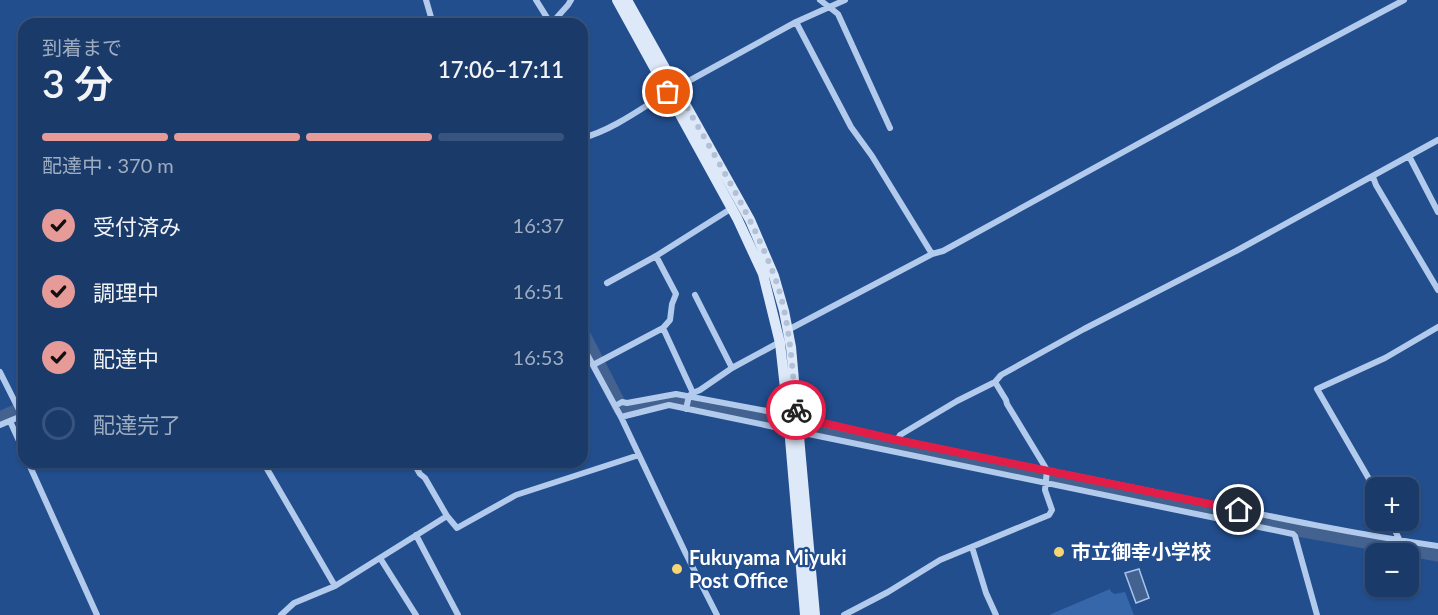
<!DOCTYPE html>
<html lang="ja">
<head>
<meta charset="utf-8">
<style>
  :root { --surface:#1a3a6a; --page:#234170; --text:#f1f3f6; --muted:#9fadc1; --line:#38547e; --accent:#e69b98 }
  body { margin:0; font-family:Lato,"Noto Sans JP",sans-serif; background:var(--page); color:var(--text); height:100vh; display:flex; flex-direction:column; font-size:22px; white-space:nowrap }
  * { box-sizing:border-box; margin:0 }
  p { font-size:20px; color:var(--muted) }
  .icon { flex:none; width:33px; height:33px; fill:none; stroke:currentColor; stroke-width:2; stroke-linecap:round; stroke-linejoin:round }
  .map { position:relative; flex:1; overflow:hidden }
  .sheet { position:absolute; left:18px; top:18px; width:570px; height:450px; display:flex; flex-direction:column; background:var(--surface); border-radius:18px; box-shadow:0 2px 4px #0004,0 0 0 2px var(--line) }
  .sheet>* { flex:none }
  .buttons { position:absolute; left:1365px; top:477px; display:grid; gap:12px }
  .buttons a { display:grid; place-items:center; width:54px; height:54px; border-radius:12px; background:var(--surface); box-shadow:0 2px 4px #0004,0 0 0 2px var(--line); font-size:30px }
  .pin { position:absolute; display:grid; place-items:center; width:51px; height:51px; color:#fff; margin:-26px; border:3px solid #fff; border-radius:50%; box-shadow:0 2px 6px #0007 }
  .courier { position:absolute; display:grid; place-items:center; width:60px; height:60px; margin:-30px; border:4px solid #e11d48; border-radius:50%; background:#fff; color:#222; box-shadow:0 2px 8px #0007 }
  .head em { font-style:normal; font-weight:600 }
  .head div { display:flex; flex-direction:column-reverse }
  .head { display:flex; align-items:center; justify-content:space-between; height:102px; padding:0 24px }
  h1 { font-size:39px; font-weight:600; line-height:45px }
  .bar { display:grid; grid-template-columns:repeat(4,1fr); gap:9px 6px; align-content:center; height:72px; padding:0 24px }
  .bar i { height:8px; border-radius:4px; background:var(--line) }
  .bar .selected { background:var(--accent) }
  .bar p { grid-column:span 4 }
  ol { padding:0 24px; list-style:none }
  li { display:flex; align-items:center; gap:18px; height:66px }
  li p { margin-inline-start:auto }
  li .icon { padding:6px; border-radius:50%; background:var(--accent); color:#111; stroke-width:4 }
  li:last-child { color:var(--muted) }
  li i { width:33px; height:33px; border:3px solid var(--line); border-radius:50% }
  .map>svg:first-child { display:block }
</style>
</head>
<body>
<div class="map">
<svg width="1438" height="615" viewBox="0 0 1438 615">
  <rect width="100%" height="100%" fill="#224e8e"/>
  <path fill="#3667ab" d="M1110 589 1111 592 1115 594 1125 592 1134 615H1049Z"/>
  <path fill="#436290" stroke="#a6c4ed" stroke-width="1.5" d="M1139 569 1149 598 1136 603 1125 573Z"/>
  <g fill="none" stroke-linecap="round" stroke-linejoin="round">
    <path stroke="#436290" stroke-width="15" d="M582 333 621 409 627 410 674 399 683 400 1264 523 1438 554
      M0 419 24 408"/>
    <path stroke="#b2caec" stroke-width="6" d="M426 0 433 24
      M536 0 551 24
      M820 0 838 14 890 128
      M796 22 851 127 872 156 932 254
      M551 24 568 5 571 0
      M582 138C611 131 642 108 668 92L676 88 796 22 845 0
      M1409 156 1438 212
      M1373 177 1376 185 1438 290
      M607 283 656 256
      M663 328 693 393 689 396 686 409
      M786 331 932 254 943 251 1280 66 1404 0
      M582 345 621 417 685 552 717 615
      M593 365 663 328 670 320 672 304 676 294 656 256 732 208
      M732 368 780 342
      M0 372 22 416
      M693 393 700 390 732 368 695 295
      M615 406 622 402 627 403 676 394 788 415
      M621 417 669 405 789 430
      M797 418C912 444 1028 466 1144 490 1241 510 1339 532 1438 546
      M10 421 24 452
      M0 425 24 415
      M799 432 1293 534 1295 536 1317 615
      M897 440 900 435 957 401 995 382 1001 375 1084 329 1236 251 1438 140
      M28 462 97 615
      M263 462 335 586
      M413 462 420 474 425 478 447 516
      M1376 491 1317 389 1385 358 1438 327
      M1390 520 1400 541
      M416 535 458 615
      M972 547 986 593 996 615
      M380 558 416 615
      M281 615 294 603 335 586 447 516 457 528 516 495 639 455
      M844 615 888 592 940 560 1049 515 1052 510 1045 490 1047 470 1007 404 1006 400 995 382"/>
    <path stroke="#dde8f9" stroke-width="10" d="M617 0 737 218 763 274 780 343 788 415 805 615
      M627 0 750 220 774 276 784 311 791 347 815 615"/>
  </g>
  <g fill="none" stroke-linecap="round" stroke-linejoin="round">
    <path stroke="#b2c1d7" stroke-width="6" stroke-dasharray="0 10.8" d="M668 92 676 88C710 149 749 209 774 275 790 318 792 365 796 410"/>
    <path stroke="#e11d48" stroke-width="8" d="M796 410 797 417 897 440 1239 510"/>
  </g>
  <g fill="#f7d574" stroke="#224e8e" stroke-width="2">
    <circle cx="1059" cy="552" r="6"/>
    <circle cx="677" cy="569" r="6"/>
  </g>
  <g text-anchor="middle" stroke-width="4.5" stroke-linejoin="round" paint-order="stroke">
    <g font-size="20" font-weight="bold" fill="#fff" stroke="#224e8e" text-anchor="start">
      <text x="1071" y="559">市立御幸小学校</text>
      <text x="689" y="565">Fukuyama Miyuki<tspan x="689" dy="23">Post Office</tspan></text>
    </g>
  </g>
</svg>
<div class="buttons">
<a>+</a>
<a>−</a>
</div>
<div class="pin" style="left:668px;top:92px;background:#ea580c"><svg class="icon" aria-label="bag" viewBox="0 0 24 24"><path d="M5 8h14l-1 12H6zM9 8a3 3 0 0 1 6 0"/></svg></div>
<div class="pin" style="left:1239px;top:510px;background:#1f2937"><svg class="icon" aria-label="home" viewBox="0 0 24 24"><path d="M3 11l9-7 9 7M6 9v11h12V9"/></svg></div>
<div class="courier" style="left:796px;top:410px"><svg class="icon" aria-label="bike" viewBox="0 0 24 24"><circle cx="6" cy="16" r="4"/><circle cx="18" cy="16" r="4"/><path d="M6 16l4-8h5l3 8M10 8l3 8H6M13 5h3"/></svg></div>
<section class="sheet">
<div class="head"><div><h1>3 分</h1><p>到着まで</p></div><em>17:06–17:11</em></div>
<div class="bar"><i class="selected"></i><i class="selected"></i><i class="selected"></i><i></i><p>配達中 · 370 m</p></div>
<ol>
<li><svg class="icon" aria-label="check" viewBox="0 0 24 24"><path d="M5 12l5 5 9-10"/></svg>受付済み<p>16:37</p></li>
<li><svg class="icon" aria-label="check" viewBox="0 0 24 24"><path d="M5 12l5 5 9-10"/></svg>調理中<p>16:51</p></li>
<li><svg class="icon" aria-label="check" viewBox="0 0 24 24"><path d="M5 12l5 5 9-10"/></svg>配達中<p>16:53</p></li>
<li><i></i>配達完了</li>
</ol>
</section>
</div>
</body>
</html>
